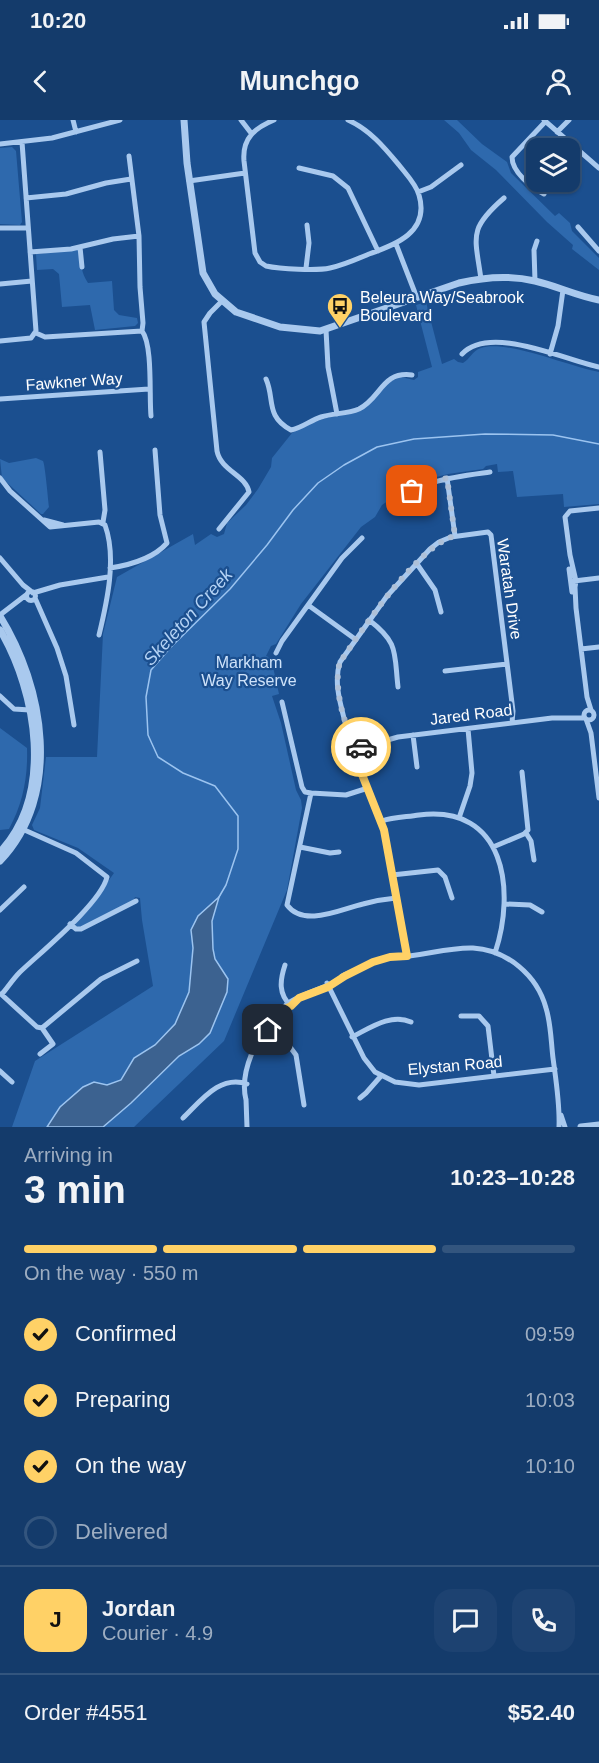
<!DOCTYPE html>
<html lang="en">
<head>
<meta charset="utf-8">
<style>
  :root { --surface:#143b6b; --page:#1d4271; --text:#f1f3f6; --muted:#9dadc1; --line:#33557e; --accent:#ffd166 }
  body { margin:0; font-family:Arial,sans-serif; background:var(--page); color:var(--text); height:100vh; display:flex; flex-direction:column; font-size:22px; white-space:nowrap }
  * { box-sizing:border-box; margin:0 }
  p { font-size:20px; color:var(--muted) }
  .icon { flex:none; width:33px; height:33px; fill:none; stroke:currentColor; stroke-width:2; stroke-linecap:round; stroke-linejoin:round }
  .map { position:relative; height:1007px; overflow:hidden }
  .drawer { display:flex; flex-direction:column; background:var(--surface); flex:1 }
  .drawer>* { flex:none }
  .buttons { position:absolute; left:526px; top:18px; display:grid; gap:12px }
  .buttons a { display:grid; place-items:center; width:54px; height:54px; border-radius:12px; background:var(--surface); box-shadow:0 2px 4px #0004,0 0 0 2px var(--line); font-size:30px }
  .pin { position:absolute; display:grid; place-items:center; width:51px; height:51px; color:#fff; margin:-26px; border-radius:12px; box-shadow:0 3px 9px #0006 }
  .courier { position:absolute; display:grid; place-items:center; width:60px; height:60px; margin:-30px; border:4px solid #ffd166; border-radius:50%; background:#fff; color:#222; box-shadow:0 2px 8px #0007 }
  .headline em { font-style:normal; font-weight:800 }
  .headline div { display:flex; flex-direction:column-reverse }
  .headline { display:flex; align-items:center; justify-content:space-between; height:102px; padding:0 24px }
  h1 { font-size:39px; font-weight:800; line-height:45px }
  .bar { display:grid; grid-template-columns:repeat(4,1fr); gap:9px 6px; align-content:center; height:72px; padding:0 24px }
  .bar i { height:8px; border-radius:4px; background:var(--line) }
  .bar .active { background:var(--accent) }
  .bar p { grid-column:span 4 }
  .line { display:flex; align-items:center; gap:15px; padding:0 24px; border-top:2px solid var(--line) }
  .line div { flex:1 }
  .round { display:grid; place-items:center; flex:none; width:63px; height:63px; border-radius:18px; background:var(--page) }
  ol { padding:0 24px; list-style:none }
  li { display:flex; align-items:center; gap:18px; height:66px }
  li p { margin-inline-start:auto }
  li .icon { padding:6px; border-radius:50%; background:var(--accent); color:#111; stroke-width:4 }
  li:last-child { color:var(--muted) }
  li i { width:33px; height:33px; border:3px solid var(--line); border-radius:50% }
  .status { display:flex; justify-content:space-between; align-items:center; height:42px; padding:0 30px; background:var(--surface); direction:ltr }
  .status svg { height:16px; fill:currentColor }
  header { display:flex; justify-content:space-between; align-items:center; height:78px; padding:0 24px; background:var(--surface); font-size:27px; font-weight:800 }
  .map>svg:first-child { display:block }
</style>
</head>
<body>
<div class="status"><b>10:20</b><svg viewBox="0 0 49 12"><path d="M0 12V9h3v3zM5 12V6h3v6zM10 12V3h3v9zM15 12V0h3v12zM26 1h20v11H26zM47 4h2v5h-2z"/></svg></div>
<header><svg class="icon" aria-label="back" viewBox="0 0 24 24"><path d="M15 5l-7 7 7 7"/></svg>Munchgo<svg class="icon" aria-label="person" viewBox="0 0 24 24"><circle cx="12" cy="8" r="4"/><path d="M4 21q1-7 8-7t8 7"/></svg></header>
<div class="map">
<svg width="599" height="1007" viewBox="0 0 599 1007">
  <rect width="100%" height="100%" fill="#1b4f8f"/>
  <path fill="#2e69ad" d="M444 0H457L482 24 507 42 511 53 555 96 559 93 570 103 572 111 599 138V150L572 129 573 125 547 102 496 50 471 30 459 13Z
    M12 27 16 31 22 102 20 105 0 104V28Z
    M76 130H78C82 143 80 151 88 163L112 161 114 190 119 195 137 198 138 203 135 206 95 210 90 185 62 187 59 154 53 149 37 150 36 134Z
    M426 182 442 244 454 239 458 242 463 243C470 239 472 231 481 228 506 219 570 247 599 252V384L564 387 563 374 517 377 513 351 498 352 497 344 486 346 483 349 448 354 425 360 398 374 382 385 375 397 361 407 301 484 276 524 271 526 266 536 271 538 279 574 272 576 281 603 296 670 301 680 302 688 287 770 224 921 134 1007H12L35 941 153 866 142 800 140 778 135 777 133 781 80 808 76 806 75 803 92 784 114 753 78 728 34 710 32 705 40 688 46 637H97L103 514 117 457 193 414 195 425 211 414 217 417 224 414 227 403 246 385 258 369 271 347 272 338 292 313 307 304 330 297 353 293 391 261 401 257 414 260 418 257V252L432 247 416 185Z
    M36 338 43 341C45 344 48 378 49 387L43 394H41L2 358 0 339 9 343Z
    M0 608 27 628C28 657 23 683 9 709L0 710Z"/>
  <path fill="#3c6290" stroke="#9cc4f0" stroke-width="1.5" d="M219 777 212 801 213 829 215 839 228 859 227 872 210 913 199 924 179 936 131 983 103 1007H47L60 987 83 967 94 962 107 965 121 960 134 938 155 925 175 904 189 872 193 828 191 810 198 796Z"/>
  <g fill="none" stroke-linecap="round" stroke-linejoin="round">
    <path stroke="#9cc4f0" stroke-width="1.5" d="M219 777 226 765 238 729V696L215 666 183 653 158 637 148 615 146 577 151 550 171 527 230 469 267 425 293 390 318 363 344 345 377 327 414 319 485 314 553 315 599 324"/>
    <path stroke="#a9c9ee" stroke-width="5" d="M73 0 76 12
      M241 0 251 13
      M274 0C255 8 242 18 244 41L255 133 260 142 266 146C280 149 317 151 330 148 344 145 357 139 369 134 395 125 430 112 419 75 416 64 406 54 399 45 384 27 370 10 348 0
      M544 0 599 48
      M557 12 569 0
      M0 24 52 18 120 0
      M129 36 139 116 140 167 143 203 142 211
      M299 48 333 56 348 68 378 131
      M189 61 245 53
      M418 72 431 67 461 45
      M544 74C531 67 512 52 512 37L545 2
      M26 78 66 74 106 63 131 59
      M578 107 599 131
      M0 108H28
      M396 124 417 178
      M80 127 82 147
      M30 132 71 129 113 119 139 116
      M306 148 309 123 307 105
      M481 159C475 116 468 109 504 78
      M535 161 534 130 537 121
      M0 164 32 161
      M326 210 328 247 337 294
      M36 213 45 217 142 211C153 225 149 277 151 296
      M0 221 31 218 36 211 22 22
      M462 234C490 204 565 240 599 247
      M550 234 558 206 563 170
      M266 259C275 279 265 296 291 310 302 308 311 300 321 297 334 293 347 294 359 289 381 278 382 251 412 255
      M0 279 149 269
      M100 332 105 390 103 402
      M0 358 10 371 50 407 99 402 105 405C117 438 107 482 99 515
      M447 358 455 416
      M390 388C418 360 453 357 490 352
      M44 400 63 405
      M219 409 249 372C246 355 221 351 217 331L204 202 210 193 222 181
      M0 438 23 465 32 472
      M417 444 435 470 441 492
      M110 448C130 445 153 439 167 423L160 395 155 330
      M569 449 572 472
      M574 461 599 458
      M26.5 476a4.5 4.5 0 1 1 9 0a4.5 4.5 0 1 1-9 0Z
      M33 473 60 465 108 457
      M35 478 57 528 66 556 74 605
      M308 485 355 519
      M0 495 26 475
      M369 500C399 523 394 532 398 567
      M581 529 599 527
      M276 533 282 521 342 438 362 418
      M445 551 507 544
      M0 576 14 589 30 590
      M282 582 302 667 305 672 311 673
      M584 595a5 5 0 1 1 10 0a5 5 0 1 1-10 0Z
      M591 590 587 577 576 488 575 467 576 461 570 435 565 397 570 391 599 388
      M586 599 591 613 599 678
      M413 615 417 647
      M349 631a6 6 0 1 1 12 0a6 6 0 1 1-12 0Z
      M350 627C347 599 331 569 340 542L387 476 430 429 439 422 451 417 488 412 491 415 513 591 512 603
      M361 633 377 623 398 617 552 598H585
      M353 637 361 652 383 706 407 836
      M368 668 346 675 311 673 287 785C304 808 341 789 363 784 374 781 385 779 396 778
      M459 698 470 666 472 653 468 609
      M382 701C393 697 407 697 419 695 505 684 516 770 495 833
      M526 713 531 721 534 740
      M300 727 330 733 339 732
      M493 727 524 714 528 710 522 652
      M392 755 438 750 445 757 452 778
      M505 784 530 785 542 792
      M0 790 24 767
      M70 804 76 809H81L136 781
      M390 837C418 838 445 827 473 828 507 830 537 855 546 888 551 904 551 922 553 938 556 961 560 984 559 1007
      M285 845C280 860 278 874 291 886
      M342 856 373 842 392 836
      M327 863 364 938 375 952 395 962 419 965 555 949
      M1 874 37 907 42 908 101 859 137 841
      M2 874C8 867 13 859 20 852 41 832 101 783 107 757L76 733 20 708
      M461 896H479L488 906 494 956
      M269 903 275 907 296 935 304 985
      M352 917C370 908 391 893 411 902
      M40 934 53 924 42 908
      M0 951 12 962
      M360 978 366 973 381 956
      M246 979 247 1007
      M246 980C239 952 257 915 277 895 282 891 284 885 290 882 308 871 328 868 345 856
      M561 995 565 1007
      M183 998C200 982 220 954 247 964"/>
    <path stroke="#a9c9ee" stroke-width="7" d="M184 0 187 43 203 153 215 174 236 192 280 207 320 211 459 163C484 157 510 155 535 161 557 166 577 176 599 180
      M0 496C44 567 63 675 0 741
      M0 510C37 573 54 674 0 732
      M581 1007 599 1005"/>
  </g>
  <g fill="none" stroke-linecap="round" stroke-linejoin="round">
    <path stroke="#afc1d8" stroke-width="6" stroke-dasharray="0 10.8" d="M361 627C343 614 333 562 340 542 362 510 418 425 455 416L447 358 428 363 412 371"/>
    <path stroke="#ffd166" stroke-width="8" d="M268 910 281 891 291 886 299 878 328 867 345 856 373 842 390 837 407 836 384 710 361 652V627"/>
  </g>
  <defs>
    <g id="bus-pin" transform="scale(1.35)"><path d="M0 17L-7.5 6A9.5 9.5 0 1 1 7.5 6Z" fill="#ffd166" stroke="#1b4f8f"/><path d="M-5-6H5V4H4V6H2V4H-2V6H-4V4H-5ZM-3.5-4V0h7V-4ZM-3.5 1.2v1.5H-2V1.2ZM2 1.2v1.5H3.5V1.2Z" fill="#111"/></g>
  </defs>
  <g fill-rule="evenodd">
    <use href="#bus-pin" x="340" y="186"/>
  </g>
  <g text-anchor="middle" stroke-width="4.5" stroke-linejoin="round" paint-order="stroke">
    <g font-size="16" fill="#fff" stroke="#1b4f8f" text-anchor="start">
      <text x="360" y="183">Beleura Way/Seabrook<tspan x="360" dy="18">Boulevard</tspan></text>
    </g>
    <g font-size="16" fill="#fff" stroke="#1b4f8f">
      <text transform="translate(74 261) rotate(-4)" y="6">Fawkner Way</text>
      <text transform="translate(510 469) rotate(82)" y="6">Waratah Drive</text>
      <text transform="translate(471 594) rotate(-7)" y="6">Jared Road</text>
      <text transform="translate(455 945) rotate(-5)" y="6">Elystan Road</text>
    </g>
    <g font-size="16" fill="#cfe3fa" stroke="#1b4f8f">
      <text x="249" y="548">Markham<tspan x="249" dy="18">Way Reserve</tspan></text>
    </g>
    <g font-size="18" font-style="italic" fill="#b5d3f5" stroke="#1b4f8f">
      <text transform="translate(188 497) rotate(-48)" y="6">Skeleton Creek</text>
    </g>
  </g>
</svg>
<div class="buttons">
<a><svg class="icon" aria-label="layers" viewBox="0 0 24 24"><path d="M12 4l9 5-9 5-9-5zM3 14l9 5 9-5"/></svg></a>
</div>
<div class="pin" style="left:412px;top:371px;background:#ea580c"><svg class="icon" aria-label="bag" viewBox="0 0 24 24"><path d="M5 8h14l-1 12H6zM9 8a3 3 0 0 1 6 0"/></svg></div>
<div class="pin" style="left:268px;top:910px;background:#1f2937"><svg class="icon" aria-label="home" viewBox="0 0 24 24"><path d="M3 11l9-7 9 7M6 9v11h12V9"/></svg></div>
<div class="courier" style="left:361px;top:627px"><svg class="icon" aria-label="car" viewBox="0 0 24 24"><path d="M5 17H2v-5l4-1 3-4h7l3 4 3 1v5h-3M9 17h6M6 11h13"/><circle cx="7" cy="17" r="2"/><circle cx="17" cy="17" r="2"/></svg></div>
</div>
<section class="drawer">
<div class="headline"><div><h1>3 min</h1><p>Arriving in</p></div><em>10:23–10:28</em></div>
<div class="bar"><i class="active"></i><i class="active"></i><i class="active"></i><i></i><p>On the way · 550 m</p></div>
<ol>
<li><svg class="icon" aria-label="check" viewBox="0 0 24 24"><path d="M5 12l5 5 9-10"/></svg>Confirmed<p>09:59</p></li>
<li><svg class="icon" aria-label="check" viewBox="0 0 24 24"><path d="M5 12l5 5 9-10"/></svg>Preparing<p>10:03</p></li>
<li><svg class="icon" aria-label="check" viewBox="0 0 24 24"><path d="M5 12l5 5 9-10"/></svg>On the way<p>10:10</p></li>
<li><i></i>Delivered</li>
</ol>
<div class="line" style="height:108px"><b class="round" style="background:var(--accent);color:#111">J</b><div><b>Jordan</b><p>Courier · 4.9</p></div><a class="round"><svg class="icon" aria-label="chat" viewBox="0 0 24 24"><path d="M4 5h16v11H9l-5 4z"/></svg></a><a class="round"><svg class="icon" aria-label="phone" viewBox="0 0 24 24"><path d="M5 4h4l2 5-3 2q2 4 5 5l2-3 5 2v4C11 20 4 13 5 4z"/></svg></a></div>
<div class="line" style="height:78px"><div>Order #4551</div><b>$52.40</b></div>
</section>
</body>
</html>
